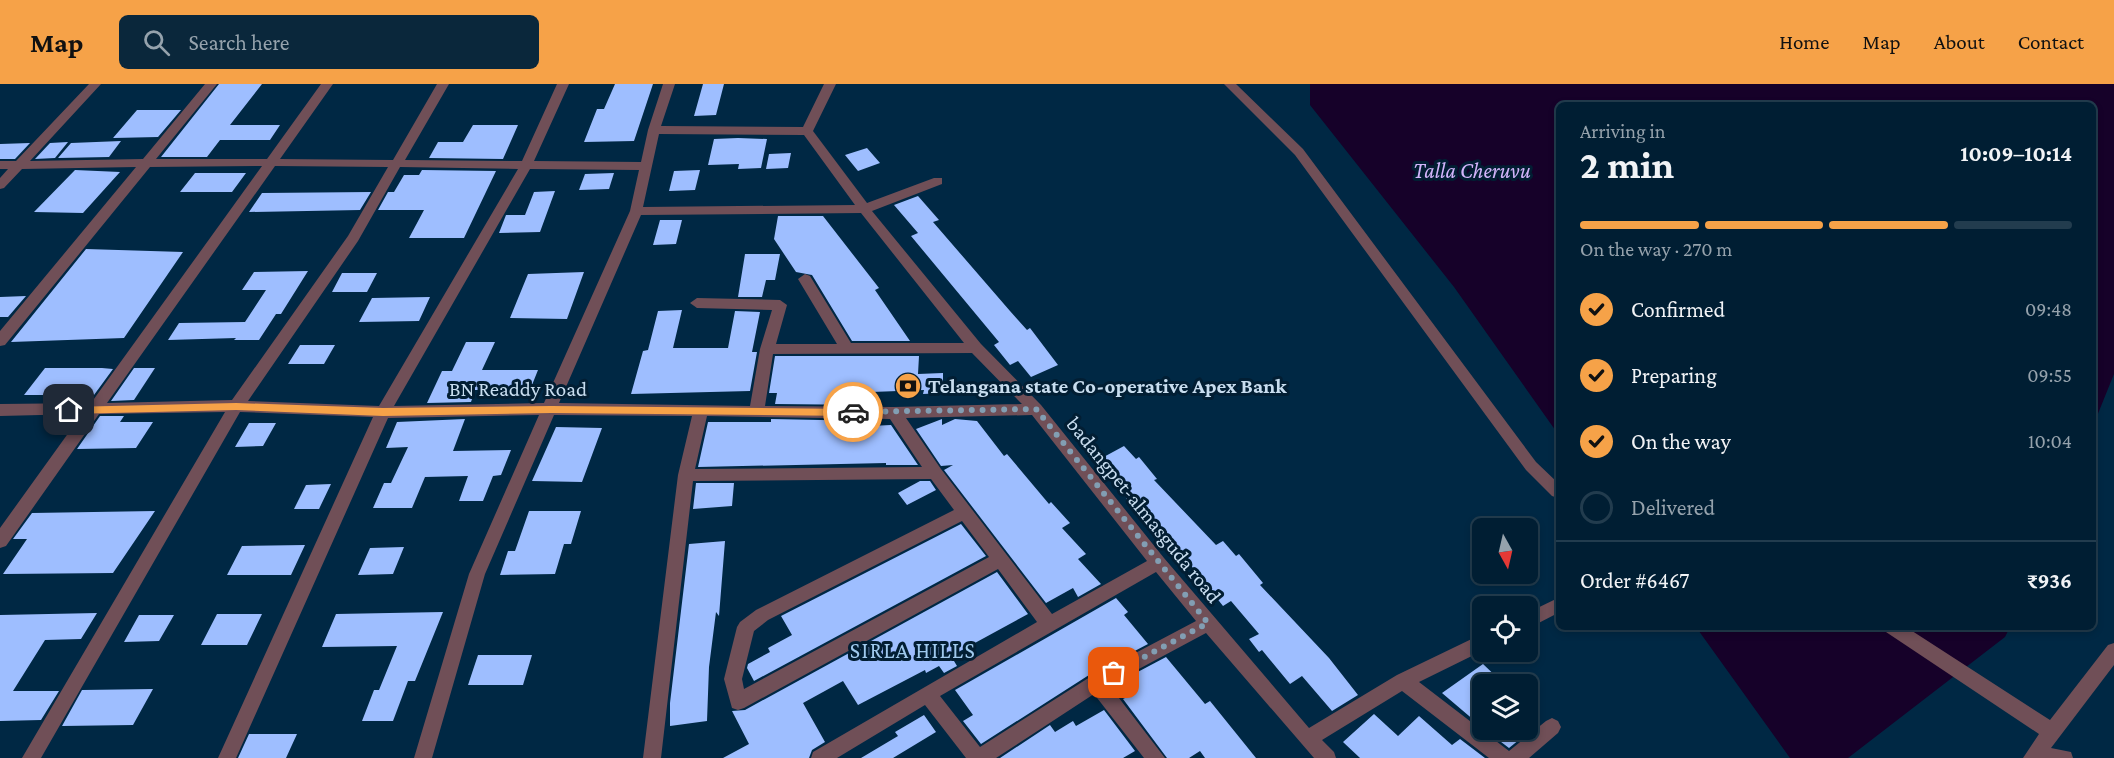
<!DOCTYPE html>
<html lang="en">
<head>
<meta charset="utf-8">
<style>
  :root { --surface:#001e33; --page:#0a273b; --text:#f1f3f6; --muted:#95a2ac; --line:#223c4e; --accent:#f6a248 }
  body { margin:0; font-family:"Crimson Pro",serif; background:var(--page); color:var(--text); height:100vh; display:flex; flex-direction:column; font-size:22px; white-space:nowrap }
  * { box-sizing:border-box; margin:0 }
  p { font-size:20px; color:var(--muted) }
  .icon { flex:none; width:33px; height:33px; fill:none; stroke:currentColor; stroke-width:2; stroke-linecap:round; stroke-linejoin:round }
  .map { position:relative; flex:1; overflow:hidden }
  .sheet { position:absolute; left:1556px; top:18px; width:540px; height:528px; display:flex; flex-direction:column; background:var(--surface); border-radius:9px; box-shadow:0 3px 9px #0003,0 0 0 2px var(--line) }
  .sheet>* { flex:none }
  .needle { width:39px; rotate:172deg }
  .fabs { position:absolute; left:1472px; top:434px; display:grid; gap:12px }
  .fabs a { display:grid; place-items:center; width:66px; height:66px; border-radius:9px; background:var(--surface); box-shadow:0 3px 9px #0003,0 0 0 2px var(--line); font-size:30px }
  .pin { position:absolute; display:grid; place-items:center; width:51px; height:51px; color:#fff; margin:-26px; border-radius:12px; box-shadow:0 3px 9px #0006 }
  .courier { position:absolute; display:grid; place-items:center; width:60px; height:60px; margin:-30px; border:4px solid #f6a248; border-radius:50%; background:#fff; color:#222; box-shadow:0 2px 8px #0007 }
  .summary em { font-style:normal; font-weight:700 }
  .summary div { display:flex; flex-direction:column-reverse }
  .summary { display:flex; align-items:center; justify-content:space-between; height:102px; padding:0 24px }
  h1 { font-size:39px; font-weight:700; line-height:45px }
  .bar { display:grid; grid-template-columns:repeat(4,1fr); gap:9px 6px; align-content:center; height:72px; padding:0 24px }
  .bar i { height:8px; border-radius:4px; background:var(--line) }
  .bar .active { background:var(--accent) }
  .bar p { grid-column:span 4 }
  .line { display:flex; align-items:center; gap:15px; padding:0 24px; border-top:2px solid var(--line) }
  .line div { flex:1 }
  ol { padding:0 24px; list-style:none }
  li { display:flex; align-items:center; gap:18px; height:66px }
  li p { margin-inline-start:auto }
  li .icon { padding:6px; border-radius:50%; background:var(--accent); color:#111; stroke-width:4 }
  li:last-child { color:var(--muted) }
  li i { width:33px; height:33px; border:3px solid var(--line); border-radius:50% }
  header { display:flex; align-items:center; gap:36px; box-sizing:border-box; height:84px; padding:0 30px; background:var(--accent); color:#111 }
  header strong { font-size:28px }
  nav { display:flex; gap:33px; margin-inline-start:auto; font-size:21px }
  .search { width:420px; height:54px; background:var(--page); display:flex; align-items:center; gap:15px; box-sizing:border-box; padding:0 21px; border-radius:9px; color:var(--muted); font-size:22px }
  .map>svg:first-child { display:block }
</style>
</head>
<body>
<header>
<strong>Map</strong>
<div class="search"><svg class="icon" aria-label="search" viewBox="0 0 24 24"><circle cx="10" cy="10" r="6"/><path d="M15 15l6 6"/></svg>Search here</div>
<nav><a>Home</a><a>Map</a><a>About</a><a>Contact</a></nav>
</header>
<div class="map">
<svg width="2114" height="674" viewBox="0 0 2114 674">
  <rect width="100%" height="100%" fill="#002844"/>
  <path fill="#160129" d="M1310 0H2114V290L2093 342 2092 21H1558V350L1454 203 1310 21Z
    M1696 543H2010L2005 553 1848 674H1790Z"/>
  <path fill="#9ebeff" d="M219 0H262L230 41H280L270 56H220L207 73H161Z
    M615 0H653L634 57 584 58 597 25H604Z
    M703 0H724L716 31 694 32Z
    M137 26H181L158 53 113 54Z
    M473 41H518L503 75 429 74 438 58H463Z
    M738 54 767 55 761 84 738 85 739 80 708 81 714 55Z
    M121 57 109 73 58 74 71 59Z
    M68 58 55 74 35 75 50 59Z
    M30 59 15 75H0V60Z
    M867 64 880 79 858 87 845 71Z
    M791 69 788 84 766 85 769 70Z
    M75 86 120 88 83 129 34 128Z
    M422 86 496 87 464 154H409L424 126H378L388 108H394L404 91H419Z
    M700 86 695 106 669 107 674 87Z
    M195 89H246L232 108H180Z
    M614 89 609 105 579 106 585 90Z
    M555 107 540 148 499 149 506 131H525L534 108Z
    M371 108 360 126 249 128 262 109Z
    M918 112 939 136 933 138 1010 227 1027 246 1030 244 1058 281 1031 293 1018 277 1010 281 994 261 999 258 911 152 918 149 894 121Z
    M778 132H823L879 204 875 206 910 257H852L812 191 796 188 774 155Z
    M660 136H682L676 160 653 161Z
    M86 165 183 168 124 254 11 258Z
    M745 170H780L775 196H766L762 213H738Z
    M308 187 281 230H276L259 256H234L236 254 168 256 179 239 245 238 266 206H242L254 188Z
    M584 188 567 235 510 234 528 190Z
    M342 189H377L367 208H332Z
    M26 212 8 233H0V213Z
    M430 213 419 237 359 238 372 214Z
    M682 226 673 264H728L735 227 760 228 752 268H757L750 307 631 310 643 267 648 266 658 227Z
    M466 258H495L482 286H538L530 306H475L471 318 427 319 442 287H452Z
    M300 261H335L324 280H288Z
    M775 272H919L918 290 943 289V309L923 310 924 306 872 308 871 321 775 320 777 309H769Z
    M45 284H102L113 285 94 311H24Z
    M134 284H155L134 316 111 317Z
    M100 332H124L120 338H153L136 364 77 365Z
    M465 335 453 367 511 366 501 391 493 392 483 417H459L468 392 425 393 412 424H373L384 399H391L408 363 386 364 397 338Z
    M771 335 870 337V342L891 341 918 381H886V379L698 383 708 338H771Z
    M942 335V341L955 335 977 337 1004 372 1007 370 1049 420 1051 418 1070 439 1062 444 1086 470 1078 475 1101 500 1078 513 1073 504 1046 519 944 386 953 381 941 382 916 345Z
    M249 339H276L263 362 235 363Z
    M556 343 602 344 582 398 532 397Z
    M1124 362 1136 375 1139 373 1157 395 1154 396 1216 461 1223 457 1236 472 1239 470 1263 499 1260 501 1329 574 1358 611 1332 627 1302 592 1290 600 1262 566 1259 568 1249 555 1259 550 1231 517 1223 522 1166 450 1162 452 1126 415 1128 413 1100 375Z
    M920 397H930L936 406 907 421 898 409Z
    M696 399H734L732 422 693 425Z
    M331 400 319 425H294L306 401Z
    M155 427 113 489 3 490 27 455H13L32 429Z
    M529 427H581L571 460H564L555 490 500 491 508 467H515Z
    M961 440 986 472 754 597 747 584 748 580 770 568 768 564 792 551 781 532Z
    M725 457 719 532 716 528 709 583 707 637 670 642V619L689 460Z
    M305 461 291 491H227L242 462Z
    M404 463 393 490 358 491 370 464Z
    M997 488 1028 530 951 572 957 582 944 589 939 582 926 589 925 586 858 621 843 597 803 619 825 658 812 666 809 674H723L749 660 732 627 745 626Z
    M1116 514 1128 528 1124 531 1148 560 1089 591 981 660 963 637 973 631 955 606Z
    M443 528 415 597H408L393 637H362L374 606H379L397 562 322 563 336 530Z
    M97 529 81 555 45 556 13 607H59L41 636 0 637V531Z
    M217 530H262L247 561H201Z
    M139 531H174L159 557 124 558Z
    M478 571H532L523 601H468Z
    M1166 573 1205 620 1210 617 1256 674H1205L1200 667 1189 674H1167L1123 615 1125 614 1115 600Z
    M1483 580 1504 600H1482V643L1442 609Z
    M153 605 133 641 62 642 82 606Z
    M1104 626 1135 667 1123 674H1000L1050 641 1055 648 1073 637 1076 642Z
    M1374 630 1398 652 1419 632 1452 661 1460 655 1485 674H1360L1343 658Z
    M924 631 936 648 893 674H861L898 652 895 648Z
    M1484 645H1518L1525 651 1509 664Z
    M249 650H297L286 674H238Z"/>
  <g fill="none" stroke-linecap="round" stroke-linejoin="round">
    <path fill="#704f57" fill-rule="evenodd" d="M89 0H101L30 77 143 75 205 0H217L156 75H267L321 0H333L280 75 393 76 437 0H449L405 76 522 77 557 0H569L534 77 641 78 648 46 663 0H675L661 42 803 43 824 0H836L813 47 867 119 934 94H942V100L872 127 981 260 1041 321 1164 474 1309 644 1397 591 1482 550V567L1419 598 1509 667 1546 637 1552 634 1558 637 1561 643 1558 649 1529 674H1489L1402 607 1322 656 1334 668 1336 674H1314L1206 549 1109 601 1165 674H1144L1094 610 996 674H966L925 621 837 674H811L813 668 1037 538 998 485 744 624 738 626 732 624 724 595 737 543 740 538 756 526 954 426 931 395 693 397 661 674H643L678 391 692 332 554 331 485 490 432 674H414L469 490 539 331 388 334 236 674H218L373 333 240 328 41 674H22L225 328 99 330 6 462 0 464V444L82 330 0 332V320L91 319 262 82 150 83 5 261 0 262V247L136 83 22 85 4 104 0 105V94L8 85H0V77H16ZM659 50 804 51 855 121 643 123ZM275 82 388 83 348 152 232 316 107 319ZM400 83 518 85 379 322 248 317 358 157ZM530 85 639 86 630 127 544 319 394 322ZM861 129 964 259H851L810 192 805 190 798 195 837 260H776L787 221 780 216 697 214 690 219 697 224 772 226 760 265 750 322 559 319 641 131ZM972 269 1022 320 894 323 765 322 773 270ZM1032 331 1147 477 1052 530 941 385 906 334ZM707 332 890 335 922 383 695 385ZM962 437 989 473 744 605 742 595 754 547 768 536ZM1156 488 1196 537 1090 593 980 663 940 612Z
      M1224 0H1236L1303 65 1536 378 1558 399V414L1552 412 1526 386 1295 71Z
      M1558 514V529L1527 545V529Z
      M1883 543H1906L2050 636 2108 561 2114 559V581L2051 664 2071 668 2073 674H2023L2039 650 1886 548Z"/>
  </g>
  <path fill="#f6a248" d="M236 319 383 324 551 322 853 325 857 328 853 332 551 329 383 332 236 326 69 330 64 326 69 323Z"/>
  <g fill="none" stroke-linecap="round" stroke-linejoin="round">
    <path stroke="#829eb3" stroke-width="6" stroke-dasharray="0 10.8" d="M853 328 1036 325 1208 539 1114 589"/>
  </g>
  <defs>
    <g id="bank-disc" transform="scale(1.35)"><circle r="9.5" fill="#f6a248" stroke="#021e33"/><path d="M-6-4H6V4H-6ZM0-2.3a2.3 2.3 0 1 0 0 4.6a2.3 2.3 0 1 0 0-4.6Z" fill="#111"/></g>
  </defs>
  <g fill-rule="evenodd">
    <use href="#bank-disc" x="908" y="302"/>
  </g>
  <g text-anchor="middle" stroke-width="6" stroke-linejoin="round" paint-order="stroke">
    <g font-size="21" font-weight="bold" fill="#c8ddef" stroke="#021e33" text-anchor="start">
      <text x="928" y="309">Telangana state Co-operative Apex Bank</text>
    </g>
    <g font-size="21" fill="#c8ddef" stroke="#021e33">
      <text x="518" y="312">BN Readdy Road</text>
      <text transform="translate(1144 426) rotate(51)" y="7">badangpet-almasguda road</text>
    </g>
    <g font-size="22" font-style="italic" fill="#d3b4fb" stroke="#021e33">
      <text x="1472" y="94">Talla Cheruvu</text>
    </g>
    <g font-size="22" letter-spacing="1.5" fill="#9fc9ed" stroke="#021e33">
      <text x="913" y="574">SIRLA HILLS</text>
    </g>
  </g>
</svg>
<div class="fabs">
<a><svg class="needle" viewBox="-14 -14 28 28"><path d="M0-13l5 13h-10z" fill="#e53935"/><path d="M0 13l5-13h-10z" fill="#95a2ac"/></svg></a>
<a><svg class="icon" aria-label="locate" viewBox="0 0 24 24"><circle cx="12" cy="12" r="6"/><path d="M12 2v4M12 18v4M2 12h4M18 12h4"/></svg></a>
<a><svg class="icon" aria-label="layers" viewBox="0 0 24 24"><path d="M12 4l9 5-9 5-9-5zM3 14l9 5 9-5"/></svg></a>
</div>
<div class="pin" style="left:1114px;top:589px;background:#ea580c"><svg class="icon" aria-label="bag" viewBox="0 0 24 24"><path d="M5 8h14l-1 12H6zM9 8a3 3 0 0 1 6 0"/></svg></div>
<div class="pin" style="left:69px;top:326px;background:#1f2937"><svg class="icon" aria-label="home" viewBox="0 0 24 24"><path d="M3 11l9-7 9 7M6 9v11h12V9"/></svg></div>
<div class="courier" style="left:853px;top:328px"><svg class="icon" aria-label="car" viewBox="0 0 24 24"><path d="M5 17H2v-5l4-1 3-4h7l3 4 3 1v5h-3M9 17h6M6 11h13"/><circle cx="7" cy="17" r="2"/><circle cx="17" cy="17" r="2"/></svg></div>
<section class="sheet">
<div class="summary"><div><h1>2 min</h1><p>Arriving in</p></div><em>10:09–10:14</em></div>
<div class="bar"><i class="active"></i><i class="active"></i><i class="active"></i><i></i><p>On the way · 270 m</p></div>
<ol>
<li><svg class="icon" aria-label="check" viewBox="0 0 24 24"><path d="M5 12l5 5 9-10"/></svg>Confirmed<p>09:48</p></li>
<li><svg class="icon" aria-label="check" viewBox="0 0 24 24"><path d="M5 12l5 5 9-10"/></svg>Preparing<p>09:55</p></li>
<li><svg class="icon" aria-label="check" viewBox="0 0 24 24"><path d="M5 12l5 5 9-10"/></svg>On the way<p>10:04</p></li>
<li><i></i>Delivered</li>
</ol>
<div class="line" style="height:78px"><div>Order #6467</div><b>₹936</b></div>
</section>
</div>
</body>
</html>
